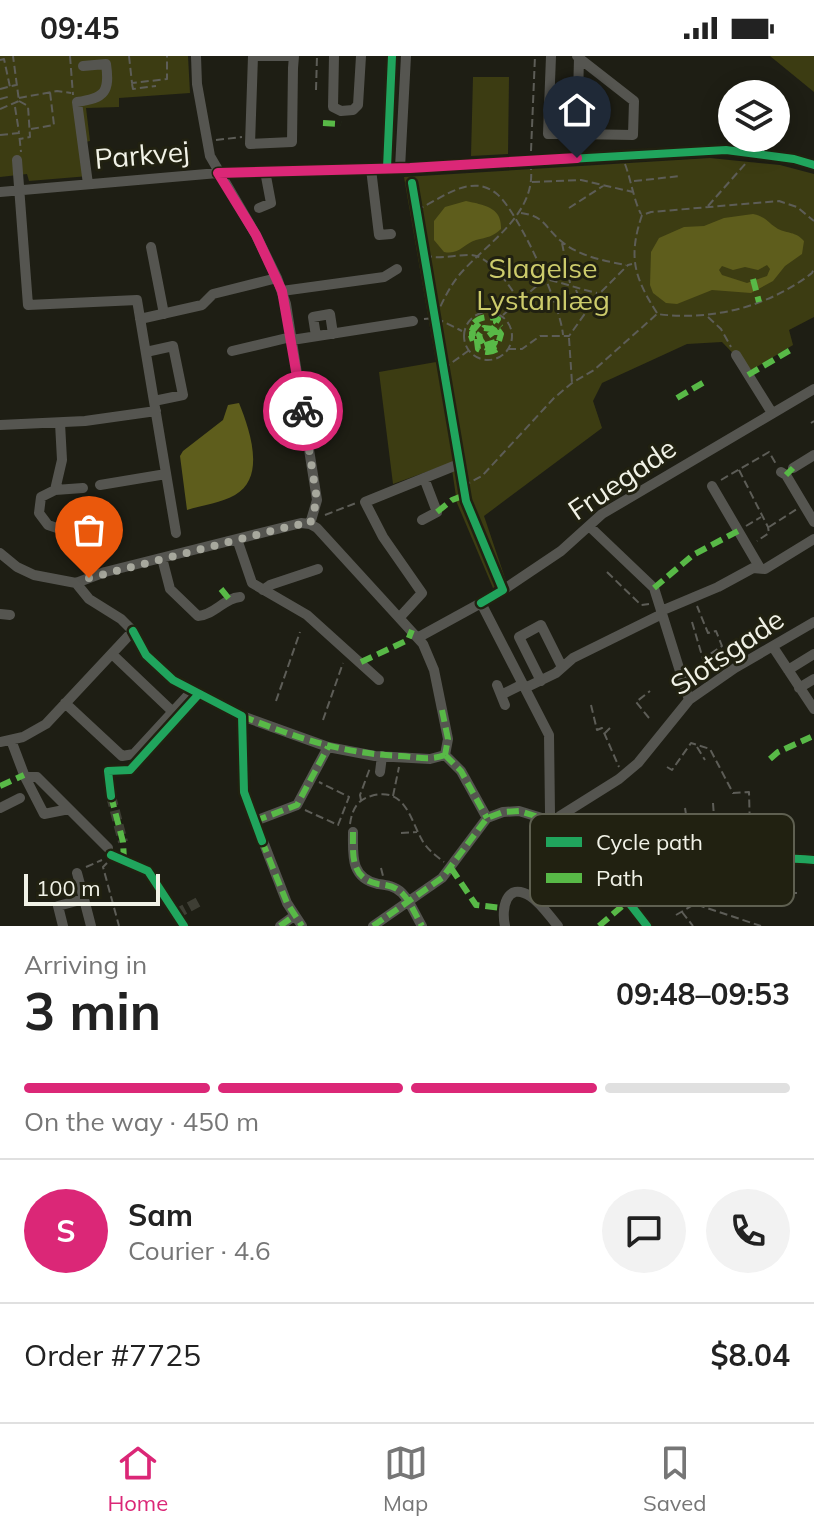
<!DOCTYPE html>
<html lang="en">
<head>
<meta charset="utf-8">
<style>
  :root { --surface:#fff; --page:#f2f2f2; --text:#222; --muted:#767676; --line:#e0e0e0; --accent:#db2777 }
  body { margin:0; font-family:Mulish,sans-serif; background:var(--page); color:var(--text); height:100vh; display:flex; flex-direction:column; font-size:30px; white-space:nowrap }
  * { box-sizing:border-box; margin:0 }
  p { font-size:26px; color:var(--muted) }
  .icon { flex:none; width:44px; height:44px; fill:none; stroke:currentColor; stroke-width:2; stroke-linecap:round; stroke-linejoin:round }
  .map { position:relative; height:870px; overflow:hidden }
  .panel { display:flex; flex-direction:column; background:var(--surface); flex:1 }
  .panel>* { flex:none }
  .buttons { position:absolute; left:718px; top:24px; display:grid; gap:16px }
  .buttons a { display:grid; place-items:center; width:72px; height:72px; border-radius:50%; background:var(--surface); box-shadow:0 4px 20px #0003; font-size:40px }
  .scale { position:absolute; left:24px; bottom:20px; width:136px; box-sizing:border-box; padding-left:8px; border:4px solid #f1f2e7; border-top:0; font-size:22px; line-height:28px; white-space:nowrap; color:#f1f2e7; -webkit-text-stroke:6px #212111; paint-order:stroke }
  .pin { position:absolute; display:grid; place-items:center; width:68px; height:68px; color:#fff; margin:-82px -34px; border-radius:50% 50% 50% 0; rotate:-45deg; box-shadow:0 0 8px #0007 }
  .pin .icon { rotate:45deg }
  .courier { position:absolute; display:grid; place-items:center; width:80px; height:80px; margin:-40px; border:6px solid #db2777; border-radius:50%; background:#fff; color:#222; box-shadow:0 2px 10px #0007 }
  .overview em { font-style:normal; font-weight:700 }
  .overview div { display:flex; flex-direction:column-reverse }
  .overview { display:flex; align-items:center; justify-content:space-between; height:136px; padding:0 24px }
  h1 { font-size:52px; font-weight:700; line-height:60px }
  .bar { display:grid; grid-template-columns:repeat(4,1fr); gap:12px 8px; align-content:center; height:96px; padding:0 24px }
  .bar i { height:10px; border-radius:6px; background:var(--line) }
  .bar .active { background:var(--accent) }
  .bar p { grid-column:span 4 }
  .line { display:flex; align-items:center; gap:20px; padding:0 24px; border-top:2px solid var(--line) }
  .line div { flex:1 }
  .round { display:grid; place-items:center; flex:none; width:84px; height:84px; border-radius:42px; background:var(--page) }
  .status { display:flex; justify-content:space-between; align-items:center; height:56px; padding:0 40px; background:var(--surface); direction:ltr }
  .status svg { height:22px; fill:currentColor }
  .menu { display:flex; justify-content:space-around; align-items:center; height:112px; border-top:2px solid var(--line); background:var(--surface); font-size:22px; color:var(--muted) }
  .menu a { display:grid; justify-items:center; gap:4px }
  .menu .active { color:var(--accent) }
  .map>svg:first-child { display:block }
</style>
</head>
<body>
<div class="status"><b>09:45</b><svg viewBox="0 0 49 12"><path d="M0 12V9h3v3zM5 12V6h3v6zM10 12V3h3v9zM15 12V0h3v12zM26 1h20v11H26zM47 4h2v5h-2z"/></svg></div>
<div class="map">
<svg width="814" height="870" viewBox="0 0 814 870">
  <rect width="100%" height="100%" fill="#1e1e14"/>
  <path fill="#3c3c12" d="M0 0H188L190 37 119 42V51L86 52 90 85 85 86 89 120 29 125 27 118 0 121Z
    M770 0H814V36Z
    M473 21H509L508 98 471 100Z
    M710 102 780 109 814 118V261L789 274 793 289 750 315 722 286 687 288 602 327 593 345 602 372 484 460 506 525 493 532 457 447 451 407 393 428 379 316 436 306 404 121Z"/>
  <path fill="#5e5d1c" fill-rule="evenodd" d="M466 145C484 149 502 151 501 173 492 181 488 181 476 184 463 188 460 199 444 196L434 184V165L445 151Z
    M753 158C765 160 768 167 778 173 788 178 795 175 804 185L802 198 785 210 773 225 751 237 712 234 677 248 666 247 653 237 650 229 651 196 659 182 684 171 704 170 724 162ZM767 209 770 213 767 220 747 227 722 219 719 214 722 210 733 214 745 211 758 214Z
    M239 347C249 372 267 421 235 439 221 447 202 449 187 454L180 400 183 395 223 364 228 349Z"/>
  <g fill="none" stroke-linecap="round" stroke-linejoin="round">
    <path stroke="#3e3e34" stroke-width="10" stroke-dasharray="10 5" stroke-linecap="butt" d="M111 740 123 786
      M176 858 200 845"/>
    <path stroke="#5d5d57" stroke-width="2" stroke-dasharray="8 4" stroke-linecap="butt" d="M70 0 73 39
      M129 0 132 27 167 23V0
      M0 4 4 3 10 31
      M132 28 133 33 156 30
      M0 33 16 29
      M316 34 317 0
      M19 42 57 35 71 37
      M0 43 11 40
      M19 45 28 50 30 81 20 83
      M15 51 19 76
      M0 53 19 45 13 0
      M31 73 54 69 50 36
      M0 79 19 77 21 96
      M216 84 242 81
      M531 95 535 0
      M625 108C631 124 634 145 641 158
      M634 125 681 120
      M532 126 581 124 633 136
      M708 150 746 107
      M569 152 603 130
      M416 154C436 146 457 127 480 130 486 131 492 134 497 138 519 157 561 250 563 279
      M521 157C545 160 545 172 561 185 578 200 605 205 626 209
      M562 187 570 227
      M424 199C440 204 452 199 469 199 489 198 510 230 519 245
      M576 234 584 254
      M464 280a24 24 0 1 1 48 0a24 24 0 1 1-48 0Z
      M657 257C634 221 628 201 642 159L651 156 779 145 797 151 814 165
      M503 259 545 223C564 227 579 233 597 237
      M708 261 721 273 731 291
      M436 262 462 275
      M424 263 435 262C442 247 449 231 460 218 487 187 535 159 531 113
      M569 282 572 327
      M508 293H522L540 280H569L599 238 628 209 632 208
      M443 313 468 295
      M811 367 814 365
      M739 414 768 471 769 477 757 485
      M721 424 769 396 776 408
      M463 430 482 420 554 342 572 327 594 314 657 258C712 265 768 251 812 217L814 212
      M325 459 356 447
      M746 470 761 461
      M769 471 797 453
      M607 516 641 549 649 548
      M692 566 703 603 722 590 716 575 708 577 697 550
      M276 645 300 576
      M591 649 597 674 602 672 619 711
      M649 662 636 646 650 635
      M323 664 343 607
      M605 677 610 672
      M697 691 705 704
      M667 711 672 714 691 687 710 693 733 737 749 736 750 775
      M393 740 399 711
      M361 744 360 739 370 712
      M713 747 715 775
      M685 752 690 783
      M305 754 338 769 349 741 319 726
      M350 768C352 755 356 744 371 740 405 730 410 763 422 784 427 793 435 799 444 806
      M745 770 746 780
      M709 771V781
      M401 777 417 776
      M675 799 673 779 764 775V780
      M107 807 103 811 119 870
      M86 811 102 804
      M381 812 383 820
      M768 849 757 847 754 831 793 833 792 837H797
      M682 856 693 870
      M676 859 695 848 761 870"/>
    <path stroke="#555550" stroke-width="10" d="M196 0 197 28 210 100 256 179 277 222 286 248 317 444 310 468
      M294 0H253L250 88 292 86 293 12 294 0
      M334 0 333 51 341 55 353 54 358 49 361 0
      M551 0 548 78H577L579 2 577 0
      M83 10 106 8C110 36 105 42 77 46L88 128
      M577 102V78L633 79 634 45 579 2
      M17 104 28 249 137 244 176 477
      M400 112 406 0
      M371 113 379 179 391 178
      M0 136 218 117 410 112 726 94 794 103 814 109
      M259 152 271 147 265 115
      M151 191 164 258
      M282 235 384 221 397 213
      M140 263 202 249 213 238 277 222
      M316 280 313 261 330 258 333 278
      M292 284 413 265
      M232 295 291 281
      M146 296 173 290 183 339 154 345
      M736 299 772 357
      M0 369 85 365 156 355
      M793 412 814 399
      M781 416 786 419 814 466
      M100 429 166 418
      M712 430 760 512
      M55 434 62 404 60 367
      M422 464 437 456 424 422
      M310 468 317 472 423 588 434 614 448 683 445 699
      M589 470 654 532 689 644
      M57 472 48 469 39 457 41 441 55 434 83 432
      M237 483 252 527 307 559 379 624
      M0 497 17 511 34 519 76 527 89 543 121 563 133 575 146 599 173 624 242 660 328 691 375 700 430 703 445 699
      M162 502 170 533 198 560C215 559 224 542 240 541
      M76 527 105 516 301 467 310 468
      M263 534 270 529 318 513
      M503 534 561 495 602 458 814 333
      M661 555 718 531 753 512 765 513 814 483
      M0 558 10 559
      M400 561 422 537 383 481 365 446 459 408
      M419 581 481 547 549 679 550 757
      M773 591 814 653
      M112 598 173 656
      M788 614 814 598
      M541 625 519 581 541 569 562 611
      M497 629 505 649
      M525 632 556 617 573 602 662 558
      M799 632 814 623
      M501 639 523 628
      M65 647 122 700 134 698 192 635
      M242 660 244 736 287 847 302 870
      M11 684 25 721 44 758 69 753 108 792
      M0 686 23 681 46 668 133 575
      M445 699 461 715 487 762
      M380 716 382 700
      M25 721H37L69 753
      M0 752 20 742
      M560 760 619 723 638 707 689 644 735 612 814 566
      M255 765 297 749 328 691
      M558 772 601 811 647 870
      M353 776C353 799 350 822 378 828 386 829 395 830 402 837 410 845 416 860 422 870
      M111 799 148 815 184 870
      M77 817 84 843
      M609 821C640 802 774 800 814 804
      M63 870 58 850 84 843 91 870
      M280 870 294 860
      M373 870 442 822 487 762 503 756 519 755 545 763
      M505 870C501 853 506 825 530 840 541 847 550 861 558 870"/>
    <path stroke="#58b947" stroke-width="6" stroke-dasharray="12 6" stroke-linecap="butt" d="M323 67 341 68
      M753 223 759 246
      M479 267 474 273 470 271C478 261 486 259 498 263L496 266 501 271
      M469 283 472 282V277H476L478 293C485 297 492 297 499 292L496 290 489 293 482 290 495 286V275L481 285 479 279 484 272 493 273 495 270 501 278 498 288
      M748 319 794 292
      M677 342 706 325
      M786 419 793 412
      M437 456 452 444 465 439
      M654 532 693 499 738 475
      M221 533 230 544
      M361 606 408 584 412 574
      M442 654 448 683 445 699
      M242 660C294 681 344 698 401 700 416 701 430 705 445 699
      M445 699 461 715 487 762
      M770 703 778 696 811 681
      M0 730 24 719
      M111 740 123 786 124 804
      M255 765 297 749 328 691
      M353 776C353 799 350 822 378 828 386 829 395 830 402 837 410 845 416 860 422 870
      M262 785 287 847 302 870
      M451 812 476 849 502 852
      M280 870 294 860
      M373 870 442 822 487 762 503 756 519 755 545 763
      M599 870 627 846"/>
    <g stroke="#212111" stroke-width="13">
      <path id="cycleway" d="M387 112 392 0
        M218 117 410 112 726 94 794 103 814 109
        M412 127 466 445 503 534 481 547
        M133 575 146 599 173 624 242 660 244 736 262 785
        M111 740 108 715 130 714 198 639
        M111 799 148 815 184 870
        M647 870 609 821C640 802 774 800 814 804"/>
    </g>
    <use href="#cycleway" stroke="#20a55d" stroke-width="8"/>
  </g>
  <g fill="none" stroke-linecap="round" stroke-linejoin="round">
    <path stroke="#a7a89d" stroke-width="8" stroke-dasharray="0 14.4" d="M89 522 295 469 310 468 317 444 303 355"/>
    <path stroke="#db2777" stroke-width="10" d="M303 355 282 235 256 179 218 117 410 112 577 102"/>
  </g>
  <g text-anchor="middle" stroke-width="6" stroke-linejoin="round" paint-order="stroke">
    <g font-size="28" fill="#f1f2e7" stroke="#212111">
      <text transform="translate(142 99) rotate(-5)" y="10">Parkvej</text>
      <text transform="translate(622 423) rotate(-34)" y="10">Fruegade</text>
      <text transform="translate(727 596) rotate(-34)" y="10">Slotsgade</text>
    </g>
    <g font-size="28" fill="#cccb6b" stroke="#212111">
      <text x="543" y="222">Slagelse<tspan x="543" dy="32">Lystanlæg</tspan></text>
    </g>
  </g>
  <rect x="530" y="758" width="264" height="92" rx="12" fill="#212111" stroke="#5f6051" stroke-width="2"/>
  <rect x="546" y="781" width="36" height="10" fill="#20a55d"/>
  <rect x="546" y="817" width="36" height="10" fill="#58b947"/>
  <g font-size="22" fill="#f1f2e7">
    <text x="596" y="794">Cycle path</text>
    <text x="596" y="830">Path</text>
  </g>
</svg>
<div class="buttons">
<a><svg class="icon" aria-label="layers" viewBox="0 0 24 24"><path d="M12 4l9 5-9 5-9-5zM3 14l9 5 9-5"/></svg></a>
</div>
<div class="scale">100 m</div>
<div class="pin" style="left:89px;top:522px;background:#ea580c"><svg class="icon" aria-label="bag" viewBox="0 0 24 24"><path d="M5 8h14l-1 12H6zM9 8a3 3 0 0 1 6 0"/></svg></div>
<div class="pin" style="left:577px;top:102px;background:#1f2937"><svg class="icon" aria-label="home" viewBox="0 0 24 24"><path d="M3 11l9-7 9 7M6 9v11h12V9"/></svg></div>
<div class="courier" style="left:303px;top:355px"><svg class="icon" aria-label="bike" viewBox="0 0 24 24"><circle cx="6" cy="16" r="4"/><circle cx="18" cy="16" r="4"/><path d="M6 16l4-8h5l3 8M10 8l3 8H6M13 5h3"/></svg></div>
</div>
<section class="panel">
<div class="overview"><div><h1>3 min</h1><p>Arriving in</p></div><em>09:48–09:53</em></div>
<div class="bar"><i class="active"></i><i class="active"></i><i class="active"></i><i></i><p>On the way · 450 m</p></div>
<div class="line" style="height:144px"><b class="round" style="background:var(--accent);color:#fff">S</b><div><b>Sam</b><p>Courier · 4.6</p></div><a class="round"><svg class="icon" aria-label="chat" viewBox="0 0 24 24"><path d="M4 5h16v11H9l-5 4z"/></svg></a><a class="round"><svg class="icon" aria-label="phone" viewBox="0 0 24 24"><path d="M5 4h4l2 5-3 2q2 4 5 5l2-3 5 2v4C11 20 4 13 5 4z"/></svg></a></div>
<div class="line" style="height:104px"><div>Order #7725</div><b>$8.04</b></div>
</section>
<nav class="menu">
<a class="active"><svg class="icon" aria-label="home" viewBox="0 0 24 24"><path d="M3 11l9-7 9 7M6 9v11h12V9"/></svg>Home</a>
<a><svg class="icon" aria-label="map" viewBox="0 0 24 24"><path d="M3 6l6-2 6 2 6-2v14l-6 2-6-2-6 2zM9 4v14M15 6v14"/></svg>Map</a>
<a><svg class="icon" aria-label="saved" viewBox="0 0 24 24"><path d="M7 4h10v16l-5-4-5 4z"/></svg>Saved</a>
</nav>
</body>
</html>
